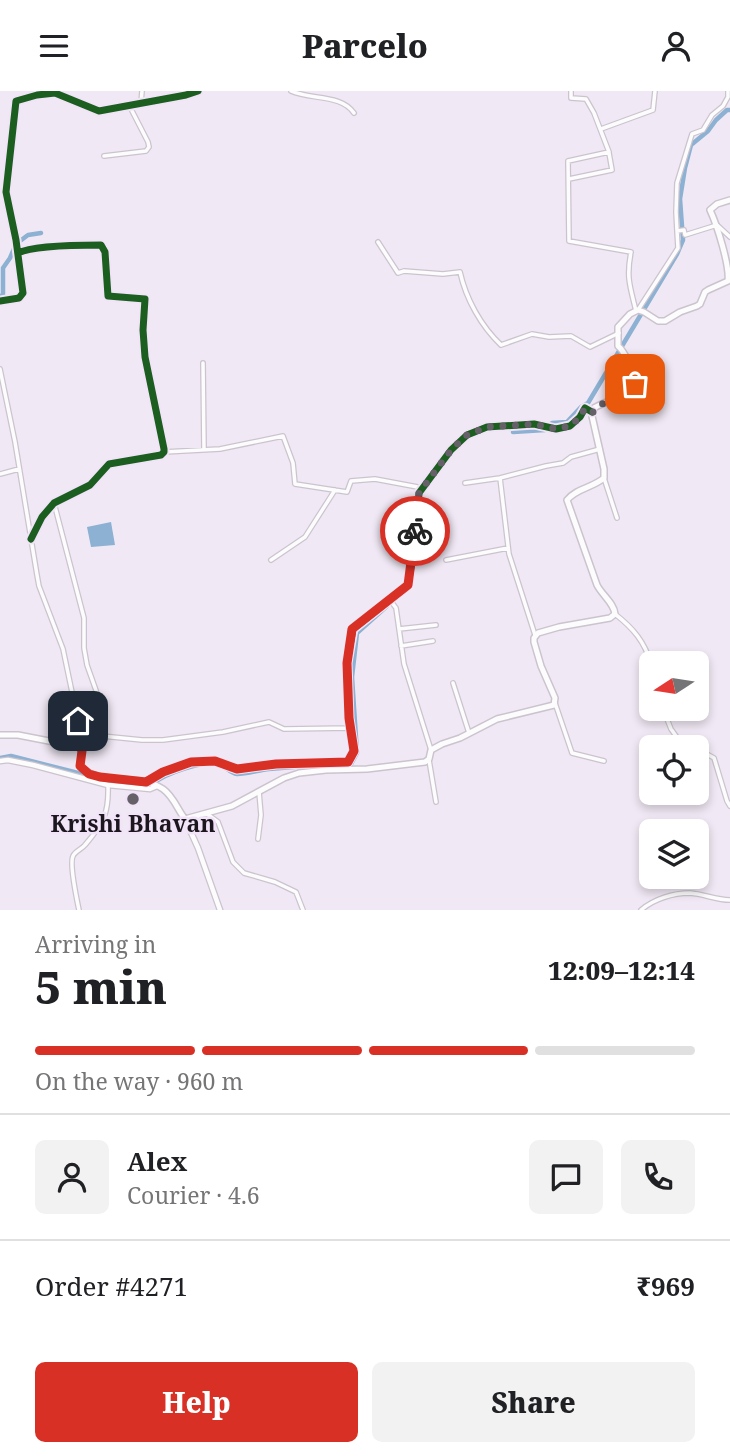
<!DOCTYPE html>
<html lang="en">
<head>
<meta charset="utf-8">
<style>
  :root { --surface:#fff; --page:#f2f2f2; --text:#202124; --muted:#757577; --line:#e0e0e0; --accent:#d93025 }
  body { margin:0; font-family:"Noto Serif",serif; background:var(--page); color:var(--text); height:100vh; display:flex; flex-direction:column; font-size:26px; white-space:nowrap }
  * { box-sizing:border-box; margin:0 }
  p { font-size:23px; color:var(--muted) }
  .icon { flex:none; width:38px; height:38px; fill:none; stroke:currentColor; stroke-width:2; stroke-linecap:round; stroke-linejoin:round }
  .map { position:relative; height:819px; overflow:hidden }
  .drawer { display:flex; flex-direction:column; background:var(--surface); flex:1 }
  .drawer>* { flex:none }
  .needle { width:46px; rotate:258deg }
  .buttons { position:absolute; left:639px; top:560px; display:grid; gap:14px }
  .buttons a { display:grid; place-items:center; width:70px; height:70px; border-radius:10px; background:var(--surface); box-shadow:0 4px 10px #0003; font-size:35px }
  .pin { position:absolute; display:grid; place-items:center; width:60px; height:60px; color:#fff; margin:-30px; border-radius:14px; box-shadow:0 4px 10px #0006 }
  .courier { position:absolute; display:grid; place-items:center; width:70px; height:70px; margin:-35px; border:5px solid #d93025; border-radius:50%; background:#fff; color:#222; box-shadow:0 2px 9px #0007 }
  .headline em { font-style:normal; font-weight:800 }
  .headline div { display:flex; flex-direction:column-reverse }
  .headline { display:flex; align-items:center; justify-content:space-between; height:119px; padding:0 35px }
  h1 { font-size:46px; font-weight:800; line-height:52px }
  .bar { display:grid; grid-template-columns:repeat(4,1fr); gap:10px 7px; align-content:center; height:84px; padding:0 35px }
  .bar i { height:9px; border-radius:5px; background:var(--line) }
  .bar .selected { background:var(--accent) }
  .bar p { grid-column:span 4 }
  .line { display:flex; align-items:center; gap:18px; padding:0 35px; border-top:2px solid var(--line) }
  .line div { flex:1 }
  .round { display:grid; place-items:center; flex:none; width:74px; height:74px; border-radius:10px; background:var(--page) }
  .action { display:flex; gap:14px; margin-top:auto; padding:14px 35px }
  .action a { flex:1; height:80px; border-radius:10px; background:var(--accent); color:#fff; font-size:28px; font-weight:800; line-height:80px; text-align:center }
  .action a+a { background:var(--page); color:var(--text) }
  header { display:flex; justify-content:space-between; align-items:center; height:91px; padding:0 35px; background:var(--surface); font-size:32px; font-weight:800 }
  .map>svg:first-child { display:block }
</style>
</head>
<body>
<header><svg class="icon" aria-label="menu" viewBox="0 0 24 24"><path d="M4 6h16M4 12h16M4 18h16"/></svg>Parcelo<svg class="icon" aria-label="person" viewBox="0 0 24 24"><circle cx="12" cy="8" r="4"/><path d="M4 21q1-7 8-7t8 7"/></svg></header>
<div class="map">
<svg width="730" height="819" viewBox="0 0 730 819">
  <rect width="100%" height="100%" fill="#f0e8f4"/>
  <path fill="#8cb1d2" d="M111 431 115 454 91 456 87 436Z"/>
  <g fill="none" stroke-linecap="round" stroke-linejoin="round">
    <path stroke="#8cb1d2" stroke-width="4.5" d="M0 205 3 204V177L10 167 16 153 28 144 41 142
      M549 334 552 332 567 331 581 316 588 312 677 163 683 149 680 108 685 77 691 54 708 40 716 29 727 19H730
      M513 341 545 339 546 338
      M0 667 11 665 94 686
      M103 689 148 695 152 693
      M152 693C166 682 200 670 218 673 225 675 230 682 237 683 247 683 259 679 269 678 296 675 323 674 350 675L357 662 352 586 357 542 387 515"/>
    <g stroke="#cbc4ce" stroke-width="6">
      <path id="minor" d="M291 0C311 9 341 3 354 22
        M571 0V7L586 8 594 22 609 61 568 70 569 150 631 161C626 187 630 195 636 220
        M728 0V6L723 15 712 24 703 39 692 43 677 92 676 121 677 140 684 139 685 144 717 134 730 146
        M141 12 142 0
        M601 38 653 19 655 0
        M104 65 146 60 149 56 148 51 129 14
        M569 88 612 79 609 62
        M378 151 398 182 404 180 443 183 460 181C466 208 481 235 501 254L532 243 549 246 571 245 590 256 619 242
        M18 162C34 154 81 154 101 154L105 161 108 205 145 208 143 239 145 266 164 358V361L161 364 109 373 90 394 54 412 42 426 31 448
        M0 210 19 207 23 202 16 149 6 101 16 10 37 4 55 2 99 20 186 4 198 0
        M638 219 678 157 677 140
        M203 272 204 359
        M0 278 15 351 37 484 39 495 63 558 78 630 80 655
        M164 361 220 358 283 345 293 372 295 393 347 401 351 390 375 388 423 397
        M0 383 19 378
        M500 387 509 463 535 544
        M604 387 617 427
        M465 392 500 387 546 375 563 372 571 366 600 358
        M54 412 84 527V557L87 574 98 605 102 645 142 649H163L223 641 269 631 284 638 351 637
        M271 469 305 446 335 399
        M446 469 508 457
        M390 509 396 517 399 538 436 534
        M615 523C633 537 645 551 651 573
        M399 538 404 573 431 659
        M401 555 433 550
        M453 592 469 642
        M555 612 572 662 604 670
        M663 618 671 638 681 652 694 656
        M696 657 714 667 727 710 730 715
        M429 669 436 711
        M148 690 163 681 191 671 214 670 237 678 276 673 348 671 354 660 349 627 347 572 353 538 408 494 415 453 419 402 451 359 467 344 487 336 534 333 556 338 570 335 580 326 585 317 592 321
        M207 723 218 731 233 771 244 782 275 791 296 801 303 819
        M258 748 261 724 259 701
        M79 819C77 809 69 773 73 765 75 760 82 758 85 754 103 733 109 723 108 695
        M641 819C654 808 673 802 690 802 704 803 716 809 730 809"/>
    </g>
    <g stroke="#cbc4ce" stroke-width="7">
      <path id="tertiary" d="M0 670 8 669 33 674 108 694 150 698 157 695
        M185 728 198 757 220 819"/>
    </g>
    <g stroke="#cbc4ce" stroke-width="8">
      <path id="secondary" d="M0 644H18L80 656 82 660 80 675C101 697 138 681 163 698 174 706 177 718 185 728L232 715 284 687 299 682 326 679 367 678 425 671 429 668 431 659 442 653 460 647 497 628 554 614 555 607 541 575 534 551V547L538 542 559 536 610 527 615 523C614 512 602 504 597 494L567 409C577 397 592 397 604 387V378L592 325 594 317C614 305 646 304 630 274 626 266 624 260 618 255V236L630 223 638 219 644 221 658 230H665L680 221 697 215 700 213 705 201 708 199 728 190C730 175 717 134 710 119L717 113 730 109"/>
    </g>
    <use href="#minor" stroke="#fdfcfd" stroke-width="3.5"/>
    <use href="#tertiary" stroke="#fdfcfd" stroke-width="4.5"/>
    <use href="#secondary" stroke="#fdfcfd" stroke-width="5"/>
    <g stroke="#f2e4f8" stroke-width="11">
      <path id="cycleway" d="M18 162C34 154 81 154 101 154L105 161 108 205 145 208 143 239 145 266 164 358V361L161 364 109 373 90 394 54 412 42 426 31 448
        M0 210 19 207 23 202 16 149 6 101 16 10 37 4 55 2 99 20 186 4 198 0
        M146 691 163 681 191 671 214 670 237 678 276 673 348 671 354 660 349 627 347 572 353 538 408 494 415 453 419 402 451 359 467 344 487 336 534 333 556 338 570 335 580 326 585 317 592 321"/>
    </g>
    <use href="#cycleway" stroke="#1b5e20" stroke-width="7"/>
  </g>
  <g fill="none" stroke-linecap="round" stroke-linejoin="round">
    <path stroke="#666069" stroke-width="7" stroke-dasharray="0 12.6" d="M415 440 419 402 451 359 467 344 487 336 534 333 556 338 570 335 580 326 585 317 593 321C603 307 625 309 635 293"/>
    <path stroke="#d93025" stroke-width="9" d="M78 630 80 656 82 660 80 675 89 683 100 686 146 691 163 681 191 671 215 670 237 678 276 673 348 671 354 660 349 627 347 572 352 538 408 494 415 440"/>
  </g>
  <circle fill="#666069" stroke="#f2e4f8" stroke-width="2.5" cx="133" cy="708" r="7"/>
  <g text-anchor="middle" stroke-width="5" stroke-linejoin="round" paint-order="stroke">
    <g font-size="23" font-weight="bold" fill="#1c171e" stroke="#f2e4f8">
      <text x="133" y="741">Krishi Bhavan</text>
    </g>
  </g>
</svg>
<div class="buttons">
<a><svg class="needle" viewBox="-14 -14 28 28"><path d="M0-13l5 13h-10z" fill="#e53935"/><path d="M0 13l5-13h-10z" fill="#757577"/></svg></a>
<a><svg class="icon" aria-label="locate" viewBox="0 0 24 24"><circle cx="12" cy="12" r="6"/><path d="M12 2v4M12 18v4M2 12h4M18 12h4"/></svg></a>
<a><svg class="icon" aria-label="layers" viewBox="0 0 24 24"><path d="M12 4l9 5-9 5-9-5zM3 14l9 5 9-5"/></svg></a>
</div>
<div class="pin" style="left:635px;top:293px;background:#ea580c"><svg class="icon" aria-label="bag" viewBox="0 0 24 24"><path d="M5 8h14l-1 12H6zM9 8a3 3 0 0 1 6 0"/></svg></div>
<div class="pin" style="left:78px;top:630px;background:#1f2937"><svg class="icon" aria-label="home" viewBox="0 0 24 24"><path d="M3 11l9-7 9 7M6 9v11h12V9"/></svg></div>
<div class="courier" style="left:415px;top:440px"><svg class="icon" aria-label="bike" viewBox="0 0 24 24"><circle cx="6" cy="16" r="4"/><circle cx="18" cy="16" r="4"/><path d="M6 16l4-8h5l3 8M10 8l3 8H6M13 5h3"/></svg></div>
</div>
<section class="drawer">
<div class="headline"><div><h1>5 min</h1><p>Arriving in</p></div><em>12:09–12:14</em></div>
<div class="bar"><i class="selected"></i><i class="selected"></i><i class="selected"></i><i></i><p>On the way · 960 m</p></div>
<div class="line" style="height:126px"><a class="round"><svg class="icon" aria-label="person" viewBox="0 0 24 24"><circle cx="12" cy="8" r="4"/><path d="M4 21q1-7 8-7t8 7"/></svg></a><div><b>Alex</b><p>Courier · 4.6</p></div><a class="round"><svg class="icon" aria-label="chat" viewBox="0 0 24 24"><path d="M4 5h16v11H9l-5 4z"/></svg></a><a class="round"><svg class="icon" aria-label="phone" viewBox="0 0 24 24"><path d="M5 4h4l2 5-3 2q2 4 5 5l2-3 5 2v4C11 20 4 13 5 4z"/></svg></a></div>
<div class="line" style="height:91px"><div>Order #4271</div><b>₹969</b></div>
<div class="action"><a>Help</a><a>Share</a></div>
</section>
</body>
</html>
